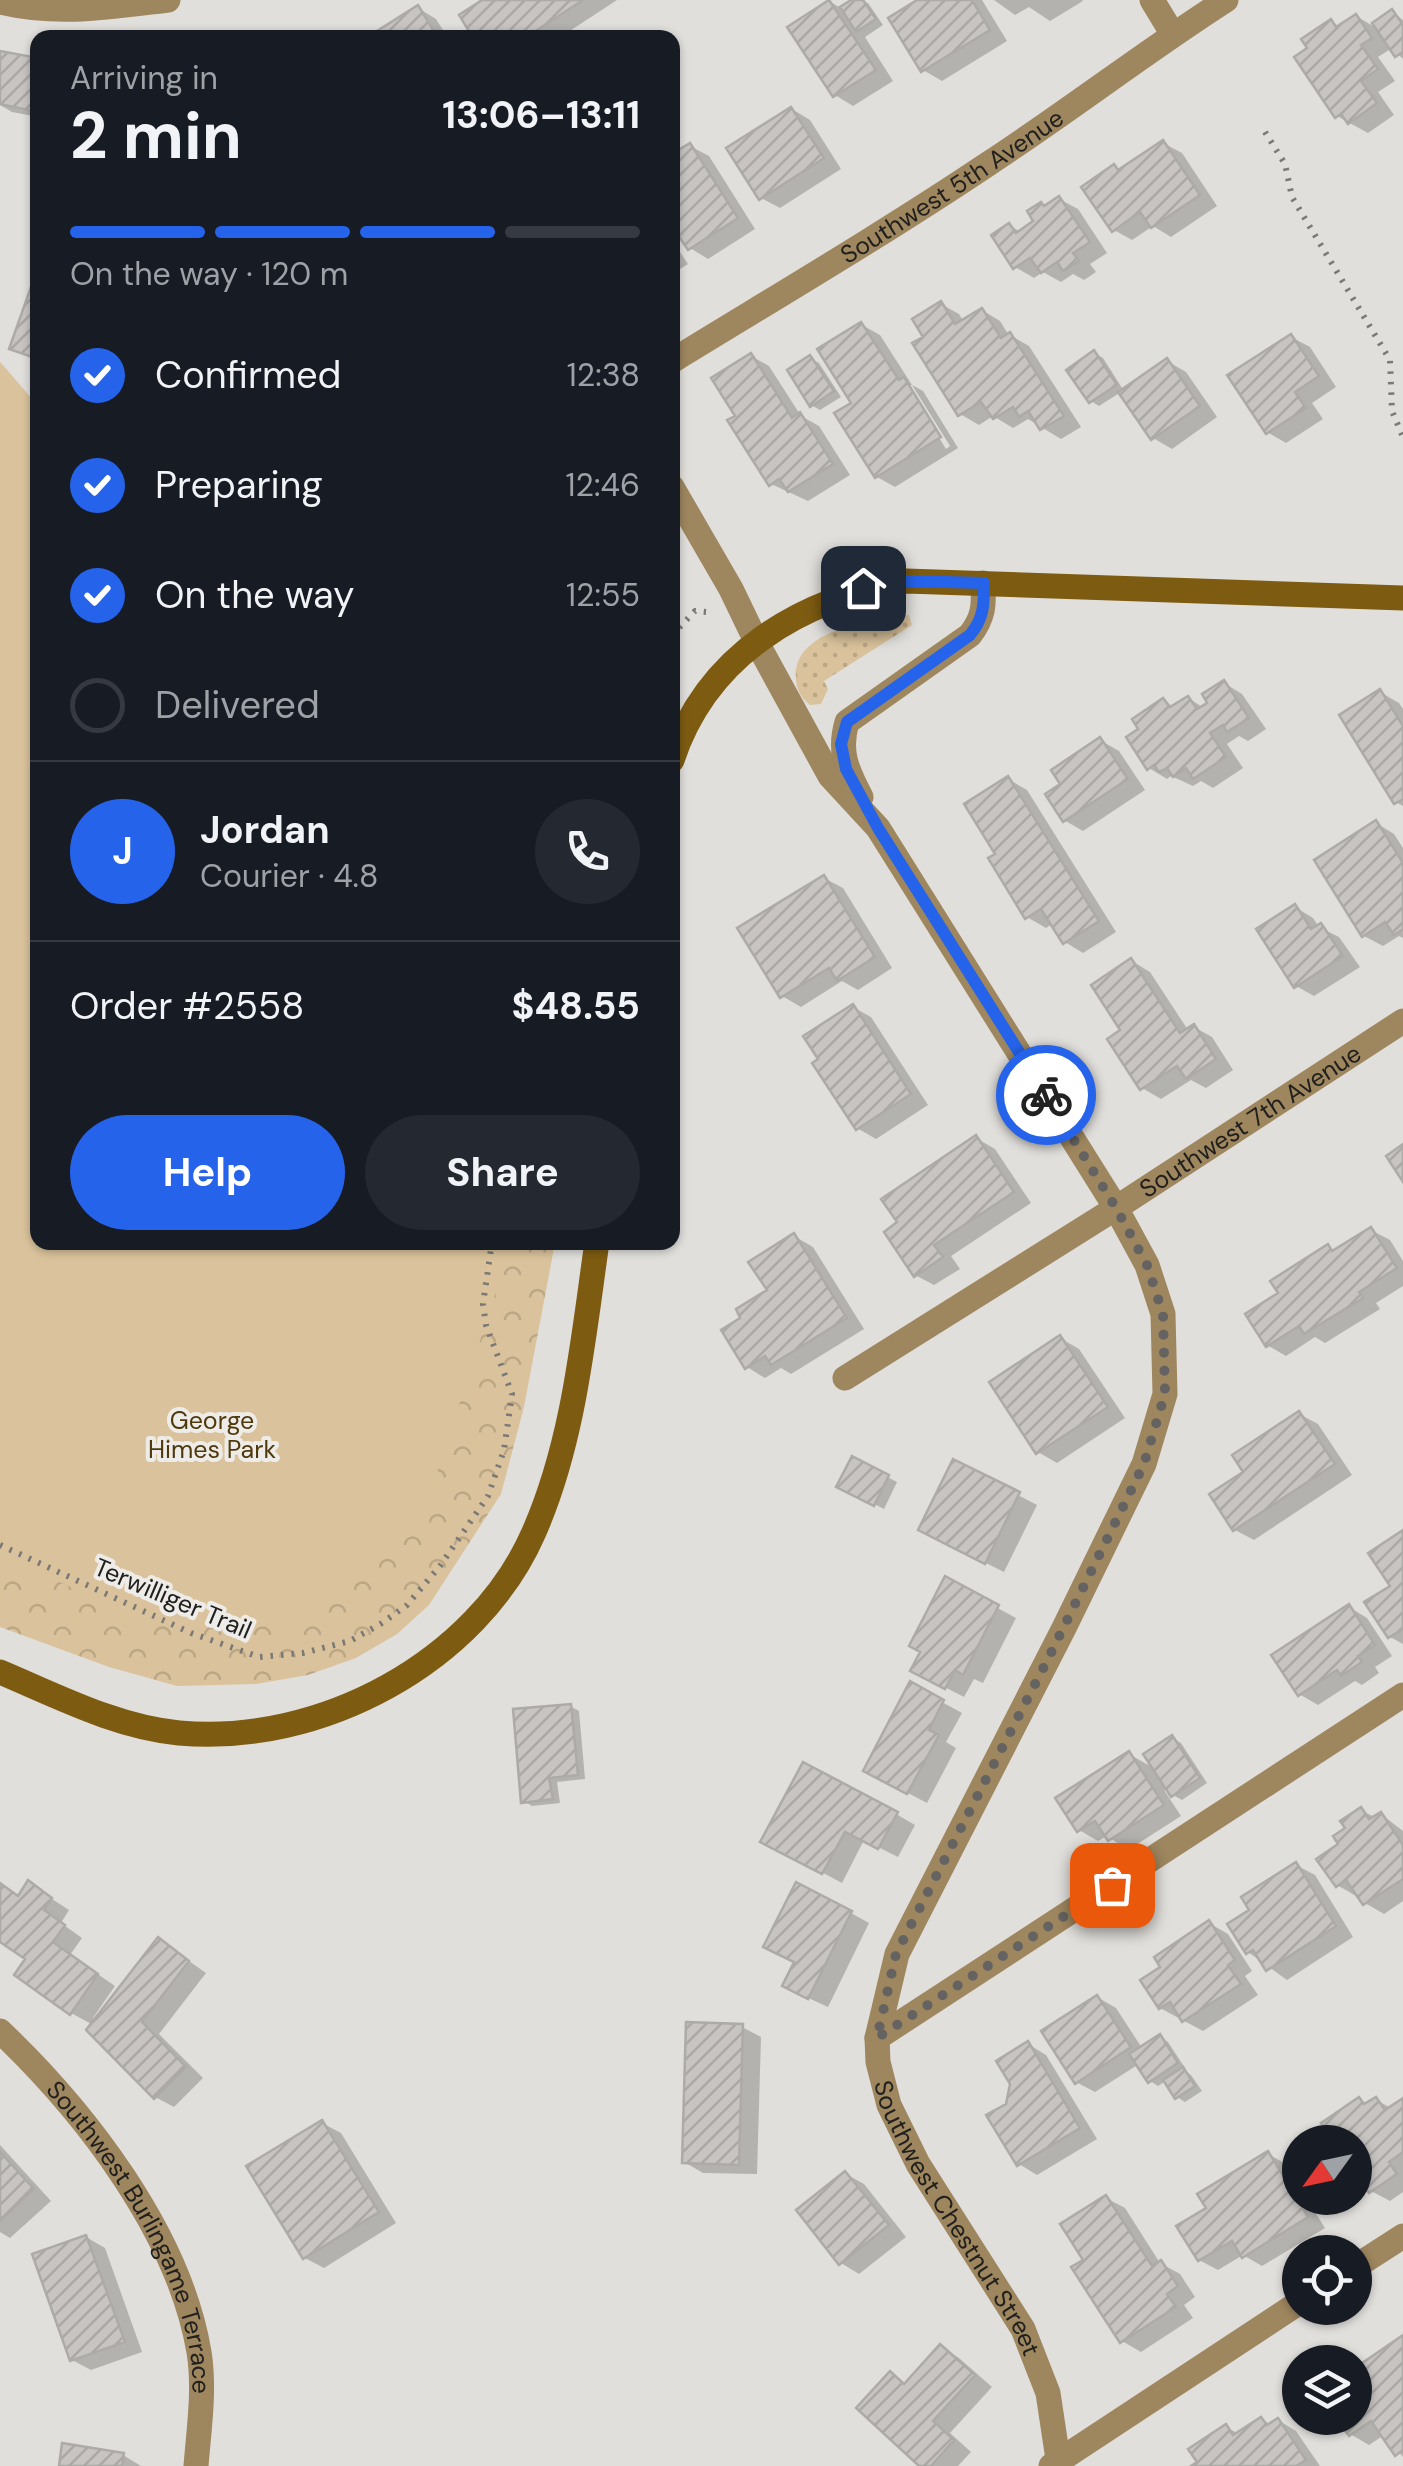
<!DOCTYPE html>
<html lang="en">
<head>
<meta charset="utf-8">
<style>
  :root { --surface:#171b24; --page:#242831; --text:#f1f3f6; --muted:#9ea1a6; --line:#363941; --accent:#2563eb }
  body { margin:0; font-family:"DM Sans",sans-serif; background:var(--page); color:var(--text); height:100vh; display:flex; flex-direction:column; font-size:38px; white-space:nowrap }
  * { box-sizing:border-box; margin:0 }
  p { font-size:32px; color:var(--muted) }
  .icon { flex:none; width:55px; height:55px; fill:none; stroke:currentColor; stroke-width:2; stroke-linecap:round; stroke-linejoin:round }
  .map { position:relative; flex:1; overflow:hidden }
  .drawer { position:absolute; left:30px; top:30px; width:650px; height:1220px; display:flex; flex-direction:column; background:var(--surface); border-radius:20px; box-shadow:0 2px 8px #0004 }
  .drawer>* { flex:none }
  .needle { width:65px; rotate:237deg }
  .fabs { position:absolute; left:1282px; top:2125px; display:grid; gap:20px }
  .fabs a { display:grid; place-items:center; width:90px; height:90px; border-radius:50%; background:var(--surface); box-shadow:0 2px 8px #0004; font-size:50px }
  .pin { position:absolute; display:grid; place-items:center; width:85px; height:85px; color:#fff; margin:-42px; border-radius:20px; box-shadow:0 5px 15px #0006 }
  .courier { position:absolute; display:grid; place-items:center; width:100px; height:100px; margin:-50px; border:8px solid #2563eb; border-radius:50%; background:#fff; color:#222; box-shadow:0 2px 12px #0007 }
  .headline em { font-style:normal; font-weight:700 }
  .headline div { display:flex; flex-direction:column-reverse }
  .headline { display:flex; align-items:center; justify-content:space-between; height:170px; padding:0 40px }
  h1 { font-size:65px; font-weight:700; line-height:75px }
  .bar { display:grid; grid-template-columns:repeat(4,1fr); gap:15px 10px; align-content:center; height:120px; padding:0 40px }
  .bar i { height:12px; border-radius:8px; background:var(--line) }
  .bar .active { background:var(--accent) }
  .bar p { grid-column:span 4 }
  .line { display:flex; align-items:center; gap:25px; padding:0 40px; border-top:2px solid var(--line) }
  .line div { flex:1 }
  .round { display:grid; place-items:center; flex:none; width:105px; height:105px; border-radius:52px; background:var(--page) }
  ol { padding:0 40px; list-style:none }
  li { display:flex; align-items:center; gap:30px; height:110px }
  li p { margin-inline-start:auto }
  li .icon { padding:10px; border-radius:50%; background:var(--accent); color:#fff; stroke-width:4 }
  li:last-child { color:var(--muted) }
  li i { width:55px; height:55px; border:5px solid var(--line); border-radius:50% }
  .button { display:flex; gap:20px; margin-top:auto; padding:20px 40px }
  .button a { flex:1; height:115px; border-radius:60px; background:var(--accent); color:#fff; font-size:40px; font-weight:700; line-height:115px; text-align:center }
  .button a+a { background:var(--page); color:var(--text) }
  .map>svg:first-child { display:block }
</style>
</head>
<body>
<div class="map">
<svg width="1403" height="2466" viewBox="0 0 1403 2466">
  <defs>
    <pattern id="grass-dots" width="8" height="8" patternUnits="userSpaceOnUse" patternTransform="scale(2.5)"><rect width="8" height="8" fill="#dac39c"/><path d="M2 2h.1M6 6h.1" fill="none" stroke="#bba786" stroke-width="1.8" stroke-linecap="round"/></pattern>
    <pattern id="forest-crowns" width="20" height="18" patternUnits="userSpaceOnUse" patternTransform="scale(2.5)"><rect width="20" height="18" fill="#dac39c"/><path d="M2 6a3 3 0 1 1 6 0M12 15a3 3 0 1 1 6 0" fill="none" stroke="#bba786"/></pattern>
    <pattern id="building-hatch" width="6" height="6" patternUnits="userSpaceOnUse" patternTransform="scale(2.5)"><rect width="6" height="6" fill="#c7c4c1"/><path d="M-1 1l2-2M0 6l6-6M5 7l2-2" fill="none" stroke="#aba8a5"/></pattern>
  </defs>
  <rect width="100%" height="100%" fill="#e1dfdb"/>
  <path fill="url(#grass-dots)" d="M909 615 912 625 824 681 828 689 821 704 810 705C801 698 796 689 796 678 792 629 875 619 909 615Z"/>
  <path fill="url(#forest-crowns)" d="M0 362 38 406V1242L555 1243 524 1407 501 1494 429 1605 397 1634 356 1658 308 1675 256 1684 177 1686 109 1667 0 1627Z"/>
  <path fill="#dac39c" d="M0 362 38 406V1242L512 1243 429 1497 392 1550 358 1582 320 1604 278 1619 230 1628 185 1625 129 1613 0 1556Z"/>
  <path fill="#0003" d="M487 0H617L559 38H476Z
    M856 0 868 3 883 25 865 37 893 81 853 106 835 95 791 28 831 2 842 9Z
    M922 0H982L1007 41 942 81 923 70Z
    M994 0H1082L1083 1 1050 21 1029 7 1015 15Z
    M418 8 436 19 448 38H371Z
    M1392 12 1403 20V59L1392 48 1378 57 1395 81 1378 92 1394 115 1368 133 1337 116 1310 49 1331 22 1340 27 1356 16 1380 30Z
    M38 61V117L12 112 0 105V66Z
    M792 109 810 120 841 169 780 208 761 198Z
    M1163 143 1182 153 1217 206 1171 237 1153 226 1132 240 1114 230V167L1121 171Z
    M690 146 709 156 755 229 708 259 690 248Z
    M1059 199 1078 209 1107 253 1090 264 1096 272 1084 280 1073 274 1061 282 1043 272 1034 278 1015 267 1010 226 1021 232Z
    M672 240 688 264 672 274Z
    M941 304 959 314 964 322 982 310 1000 321 1008 334 1029 346 1081 427 1061 439 1028 419 1013 428 993 416 979 425 960 414 926 337Z
    M862 325 880 335 912 385H906L946 449 950 446 912 385 923 391 958 448 895 487 877 477 855 404Z
    M1291 337 1310 347 1336 387 1312 403 1323 419 1286 443 1267 432Z
    M1094 353 1103 358 1124 391 1167 361 1186 372 1217 417 1172 449 1153 438 1121 392 1099 406 1091 401Z
    M751 356 769 366 801 416 819 426 850 475 808 501 771 484 738 416Z
    M810 358 819 363 841 397 820 410 811 405Z
    M1224 683 1242 694 1266 729 1248 741 1239 736 1227 744 1243 768 1213 788 1201 781 1193 786 1171 776 1167 779 1149 768 1142 730 1163 701 1174 707 1188 698 1204 708Z
    M1380 692 1399 703 1403 709V806L1396 802Z
    M1100 740 1119 751 1145 790 1083 831 1064 820V785Z
    M1008 779 1027 790 1116 932 1083 953 1065 942 1052 924 1046 928 1027 917 999 855Z
    M1376 823 1394 834 1403 848V938L1399 936 1383 946 1364 936Z
    M824 878 843 888 892 968 858 990 842 981 801 1007 782 996Z
    M1295 907 1313 918 1319 927 1339 937 1360 967 1314 996 1296 986Z
    M1132 961 1150 972 1188 1030 1194 1027 1212 1037 1233 1070 1206 1088 1191 1080 1161 1099 1142 1088 1123 1031Z
    M853 1007 871 1017 928 1105 876 1139 857 1128Z
    M976 1138 995 1149 1031 1203 951 1256 960 1269 934 1285 915 1275 901 1223Z
    M1371 1230 1390 1240 1403 1261V1286L1376 1303 1380 1309 1325 1343 1315 1337 1286 1356 1267 1345 1282 1294 1328 1247 1335 1252Z
    M794 1236 813 1247 864 1329 791 1374 781 1368 765 1378 747 1367 744 1318 770 1291Z
    M1060 1338 1079 1349 1125 1418 1057 1463 1038 1452Z
    M1299 1414 1318 1424 1352 1475 1254 1540 1235 1530 1246 1472Z
    M853 1459 897 1482 884 1509 839 1486Z
    M955 1462 1037 1505 1004 1572 940 1540Z
    M1403 1533V1644L1390 1637 1393 1586Z
    M946 1580 1016 1618 983 1683 974 1679 964 1697 931 1680 923 1651Z
    M1349 1607 1367 1618 1392 1656 1375 1667 1379 1673 1362 1685 1355 1681 1318 1705 1299 1694Z
    M911 1685 962 1713 946 1742 956 1748 927 1803 885 1781Z
    M570 1706 579 1711 585 1779 557 1782 560 1803 532 1806 524 1801Z
    M1172 1738 1181 1743 1207 1783 1182 1800 1164 1790 1181 1816 1128 1850 1107 1836 1098 1841 1079 1830 1129 1754 1157 1770Z
    M1361 1810 1376 1818 1381 1814 1403 1831V1901L1384 1914 1365 1903 1359 1894 1356 1896 1337 1885 1348 1829Z
    M896 1814 915 1825 898 1857 864 1840 842 1883 782 1851Z
    M1296 1865 1315 1875 1353 1937 1287 1980 1248 1952 1252 1911Z
    M29 1884 69 1910 61 1923 82 1938 70 1955 115 1986 93 2018 96 2021 159 1940 206 1973 159 2034 203 2078 174 2107 155 2097 93 2025 71 2013 28 1959 0 1939V1885L20 1897Z
    M851 1913 869 1923 828 2007 804 1996Z
    M1209 1923 1228 1934 1252 1971 1245 1976 1258 1995 1203 2031 1160 2008 1164 1968Z
    M1097 1997 1116 2008 1142 2048 1160 2037 1168 2042 1185 2068 1183 2070 1191 2075 1202 2091 1185 2102 1177 2097 1166 2081 1158 2086 1150 2081 1139 2064 1095 2092 1076 2082Z
    M742 2027 761 2037 757 2174 703 2173 684 2162Z
    M1028 2044 1046 2055 1097 2139 1037 2175 1019 2164Z
    M1359 2100 1368 2105 1376 2100 1391 2108 1403 2101V2192L1390 2201 1371 2191 1355 2167V2142H1338L1325 2123Z
    M322 2123 341 2133 396 2223 324 2268 305 2258Z
    M0 2145 51 2201 10 2238 0 2232Z
    M1268 2154 1286 2164 1300 2187V2198H1306L1325 2228 1262 2266 1243 2255 1218 2270 1199 2260 1210 2209Z
    M846 2174 864 2184 906 2237 859 2274 841 2263Z
    M1106 2198 1125 2208 1160 2263 1180 2274 1195 2297 1184 2305 1193 2318 1141 2352 1122 2341 1086 2261Z
    M86 2237 105 2248 142 2352 91 2370 72 2360Z
    M1403 2338V2457L1384 2435 1369 2445 1350 2434 1339 2418H1355V2371Z
    M941 2347 959 2358 992 2387 950 2433 971 2452 958 2466H923L890 2375 907 2384Z
    M1262 2419 1271 2425 1278 2420 1296 2431 1320 2466H1195L1226 2427 1239 2434Z
    M123 2455 141 2466H61Z"/>
  <path fill="url(#building-hatch)" stroke="#adaba7" stroke-width="2.5" d="M482 0H583L525 38H473L459 15Z
    M829 0 876 70 833 97 787 27Z
    M851 0H863L876 19 856 32 840 7Z
    M917 0H972L990 30 921 72 888 18Z
    M418 5 438 38H366Z
    M1392 9 1403 25V52L1395 57 1372 23Z
    M1356 14 1372 38 1361 45 1378 69 1361 81 1377 103 1348 124 1341 114 1335 118 1294 57 1307 48 1301 39 1331 19 1336 27Z
    M0 51 38 58V112L0 104Z
    M791 107 824 158 759 200 726 148Z
    M1163 140 1200 195 1151 228 1140 212 1112 232 1081 187 1114 164 1118 170Z
    M690 143 738 218 688 250 672 226V154Z
    M1059 196 1090 242 1073 253 1079 261 1063 271 1057 262 1041 273 1030 258 1013 269 991 235 1009 223 1016 233 1033 221 1027 211 1041 202 1044 206Z
    M32 284 38 286V359L9 349Z
    M941 301 955 324 982 308 1001 338 1010 332 1064 416 1040 430 1028 411 1019 417 1013 407 993 419 981 402 958 416 912 343 923 337 912 319Z
    M861 322 899 380 904 377 941 437 875 478 834 413 851 403 817 349Z
    M1291 334 1319 376 1295 392 1306 408 1266 434 1227 375Z
    M1094 350 1117 385 1089 403 1066 370Z
    M751 353 792 418 800 412 833 464 788 492 779 479 769 486 727 420 735 416 711 378Z
    M810 355 834 391 810 407 787 370Z
    M1167 358 1200 406 1151 440 1118 392Z
    M1224 680 1249 718 1227 732 1223 725 1210 733 1226 757 1193 779 1186 768 1173 777 1167 768 1159 772 1154 765 1147 770 1126 737 1138 729 1132 719 1163 698 1170 707 1188 696 1197 709 1207 703 1202 694Z
    M1380 689 1403 726V799L1394 804 1339 715Z
    M1100 737 1128 779 1063 822 1045 794 1060 784 1051 770Z
    M1008 776 1099 921 1063 944 1041 909 1025 919 988 858 995 854 964 804Z
    M1376 820 1403 863V929L1394 935 1385 922 1362 937 1314 860Z
    M824 875 875 957 837 981 829 968 780 998 737 928Z
    M1295 904 1311 929 1321 923 1343 956 1294 988 1256 929Z
    M1131 958 1180 1033 1194 1024 1216 1059 1186 1079 1177 1066 1140 1090 1107 1039 1120 1030 1091 985Z
    M853 1004 911 1094 856 1130 812 1063 818 1059 803 1036Z
    M976 1135 1014 1192 934 1245 943 1257 914 1277 884 1232 897 1222 881 1199Z
    M1403 1144V1182L1386 1156Z
    M1371 1227 1397 1268 1359 1292 1363 1298 1304 1334 1299 1326 1266 1347 1245 1314 1278 1293 1270 1281 1328 1244 1332 1251Z
    M794 1233 847 1318 771 1365 765 1356 745 1369 721 1330 740 1318 736 1309 767 1290 748 1262Z
    M1060 1335 1108 1407 1036 1454 989 1382Z
    M1299 1411 1335 1464 1233 1531 1209 1494 1243 1472 1232 1455Z
    M852 1456 889 1475 874 1506 836 1487Z
    M953 1459 1020 1492 985 1564 918 1530Z
    M1403 1530V1629L1388 1638 1364 1602 1390 1586 1368 1553Z
    M945 1576 999 1605 963 1675 955 1670 945 1689 910 1671 920 1652 909 1646Z
    M1349 1604 1375 1645 1358 1656 1362 1662 1341 1676 1337 1670 1298 1696 1271 1655Z
    M910 1681 944 1700 929 1730 939 1735 907 1794 863 1771Z
    M571 1704 578 1775 549 1778 553 1799 521 1803 513 1709Z
    M1172 1735 1200 1778 1171 1797 1143 1754Z
    M1129 1751 1164 1805 1108 1841 1095 1821 1077 1832 1055 1798Z
    M803 1762 898 1812 878 1849 845 1832 822 1874 760 1842Z
    M1361 1807 1369 1819 1381 1812 1403 1845V1879L1363 1905 1346 1880 1336 1887 1316 1859 1338 1844 1333 1836 1345 1828 1340 1821Z
    M1296 1862 1336 1926 1266 1971 1253 1950 1246 1954 1227 1924 1249 1910 1241 1897Z
    M28 1880 52 1898 44 1910 65 1925 53 1942 98 1974 70 2015 14 1975 25 1959 0 1942V1883L18 1896Z
    M796 1882 852 1911 808 1999 782 1986 794 1962 763 1947Z
    M1209 1920 1235 1960 1228 1965 1241 1984 1182 2022 1170 2002 1159 2009 1140 1980 1160 1967 1154 1957Z
    M158 1937 189 1961 142 2022 186 2067 154 2099 86 2030Z
    M1097 1995 1131 2047 1075 2084 1041 2031Z
    M686 2022 743 2024 739 2165 682 2163Z
    M1160 2034 1178 2063 1148 2083 1129 2054Z
    M1028 2041 1080 2128 1017 2166 986 2115 1006 2104 1010 2084 996 2061Z
    M1183 2067 1195 2086 1175 2099 1163 2080Z
    M1359 2097 1364 2104 1376 2097 1385 2110 1403 2098V2152L1389 2162 1397 2174 1369 2193 1355 2172V2142H1335L1321 2123Z
    M322 2120 379 2212 303 2259 246 2166Z
    M1268 2151 1308 2217 1242 2258 1232 2241 1198 2261 1176 2226 1206 2208 1197 2194Z
    M0 2152 34 2189 0 2221Z
    M845 2171 889 2225 839 2265 796 2210Z
    M1106 2195 1152 2266 1161 2260 1178 2286 1167 2294 1176 2307 1120 2343 1071 2267 1083 2260 1060 2224Z
    M86 2235 125 2342 70 2361 32 2254Z
    M1403 2335V2450L1395 2456 1371 2421 1349 2436 1336 2418H1355V2368Z
    M940 2344 975 2375 933 2421 954 2440 931 2466H919L856 2408 890 2371 904 2384Z
    M1261 2417 1267 2425 1278 2418 1306 2460 1296 2466H1191L1197 2462 1188 2449 1226 2424 1233 2435Z
    M62 2443 124 2453 122 2466H59Z"/>
  <g fill="none" stroke-linecap="round" stroke-linejoin="round">
    <path stroke="#7a7976" stroke-width="6" stroke-dasharray="2.5 8" stroke-linecap="butt" d="M1265 132 1285 164 1292 197 1390 360 1392 411 1403 437
      M672 635 695 611 706 612
      M0 1545 191 1633 259 1657 303 1653 350 1641 382 1623 407 1605 440 1566 488 1496 504 1450 512 1394 486 1325 483 1304 492 1242"/>
    <g stroke="#9e865e" stroke-width="25">
      <path d="M1152 0 1172 33"/>
      <path d="M0 2C57 16 110 7 168 0"/>
      <path id="s1" d="M672 361C778 296 885 233 988 164 1069 111 1145 52 1226 0"/>
      <path d="M672 487 731 589 756 641"/>
      <path id="s2" d="M845 1378 1116 1208 1403 1021"/>
      <path id="s3" d="M0 2031C85 2112 179 2233 199 2352 205 2389 199 2428 196 2466"/>
      <path d="M877 2038 1403 1695"/>
      <path d="M1355 2267 1403 2236"/>
      <path d="M1051 2466 1300 2302"/>
    </g>
    <g stroke="#9e865e" stroke-width="25">
      <path id="s4" d="M756 641 830 776 878 828 1116 1208 1147 1265 1163 1314 1165 1394 1144 1464 1064 1628 897 1954 877 2038 878 2062 889 2105 918 2164 1023 2329 1048 2393 1059 2466"/>
      <path d="M861 797C847 770 838 752 847 722L970 635C984 617 984 605 983 583"/>
    </g>
    <path stroke="#7d5b11" stroke-width="25" d="M672 760C707 654 802 599 906 581L1403 598
      M0 1672C57 1696 116 1727 179 1733 319 1746 477 1663 534 1532 574 1441 583 1339 597 1242"/>
  </g>
  <g fill="none" stroke-linecap="round" stroke-linejoin="round">
    <path stroke="#646361" stroke-width="10" stroke-dasharray="0 18" d="M1046 1095 1116 1208 1147 1265 1163 1314 1165 1394 1144 1464 1047 1661 896 1954 877 2038 1112 1885"/>
    <path stroke="#2563eb" stroke-width="12" d="M863 588 906 581 984 583C984 605 984 618 970 635L847 722 841 744 846 769 878 828 1046 1095"/>
  </g>
  <g text-anchor="middle" stroke-width="8" stroke-linejoin="round" paint-order="stroke">
    <g font-size="25" fill="#21201f" stroke="#eeece8">
      <text dy="9" stroke="none"><textPath href="#s1" startOffset="330">Southwest 5th Avenue</textPath></text>
      <text dy="9" stroke="none"><textPath href="#s2" startOffset="480">Southwest 7th Avenue</textPath></text>
      <text transform="translate(173 1598) rotate(23)" y="9">Terwilliger Trail</text>
      <text dy="9" stroke="none"><textPath href="#s4" startOffset="1778">Southwest Chestnut Street</textPath></text>
      <text dy="9" stroke="none"><textPath href="#s3" startOffset="250">Southwest Burlingame Terrace</textPath></text>
    </g>
    <g font-size="25" fill="#4f390c" stroke="#eeece8">
      <text x="212" y="1429">George<tspan x="212" dy="29">Himes Park</tspan></text>
    </g>
  </g>
</svg>
<div class="fabs">
<a><svg class="needle" viewBox="-14 -14 28 28"><path d="M0-13l5 13h-10z" fill="#e53935"/><path d="M0 13l5-13h-10z" fill="#9ea1a6"/></svg></a>
<a><svg class="icon" aria-label="locate" viewBox="0 0 24 24"><circle cx="12" cy="12" r="6"/><path d="M12 2v4M12 18v4M2 12h4M18 12h4"/></svg></a>
<a><svg class="icon" aria-label="layers" viewBox="0 0 24 24"><path d="M12 4l9 5-9 5-9-5zM3 14l9 5 9-5"/></svg></a>
</div>
<div class="pin" style="left:1112px;top:1885px;background:#ea580c"><svg class="icon" aria-label="bag" viewBox="0 0 24 24"><path d="M5 8h14l-1 12H6zM9 8a3 3 0 0 1 6 0"/></svg></div>
<div class="pin" style="left:863px;top:588px;background:#1f2937"><svg class="icon" aria-label="home" viewBox="0 0 24 24"><path d="M3 11l9-7 9 7M6 9v11h12V9"/></svg></div>
<div class="courier" style="left:1046px;top:1095px"><svg class="icon" aria-label="bike" viewBox="0 0 24 24"><circle cx="6" cy="16" r="4"/><circle cx="18" cy="16" r="4"/><path d="M6 16l4-8h5l3 8M10 8l3 8H6M13 5h3"/></svg></div>
<section class="drawer">
<div class="headline"><div><h1>2 min</h1><p>Arriving in</p></div><em>13:06–13:11</em></div>
<div class="bar"><i class="active"></i><i class="active"></i><i class="active"></i><i></i><p>On the way · 120 m</p></div>
<ol>
<li><svg class="icon" aria-label="check" viewBox="0 0 24 24"><path d="M5 12l5 5 9-10"/></svg>Confirmed<p>12:38</p></li>
<li><svg class="icon" aria-label="check" viewBox="0 0 24 24"><path d="M5 12l5 5 9-10"/></svg>Preparing<p>12:46</p></li>
<li><svg class="icon" aria-label="check" viewBox="0 0 24 24"><path d="M5 12l5 5 9-10"/></svg>On the way<p>12:55</p></li>
<li><i></i>Delivered</li>
</ol>
<div class="line" style="height:180px"><b class="round" style="background:var(--accent);color:#fff">J</b><div><b>Jordan</b><p>Courier · 4.8</p></div><a class="round"><svg class="icon" aria-label="phone" viewBox="0 0 24 24"><path d="M5 4h4l2 5-3 2q2 4 5 5l2-3 5 2v4C11 20 4 13 5 4z"/></svg></a></div>
<div class="line" style="height:130px"><div>Order #2558</div><b>$48.55</b></div>
<div class="button"><a>Help</a><a>Share</a></div>
</section>
</div>
</body>
</html>
